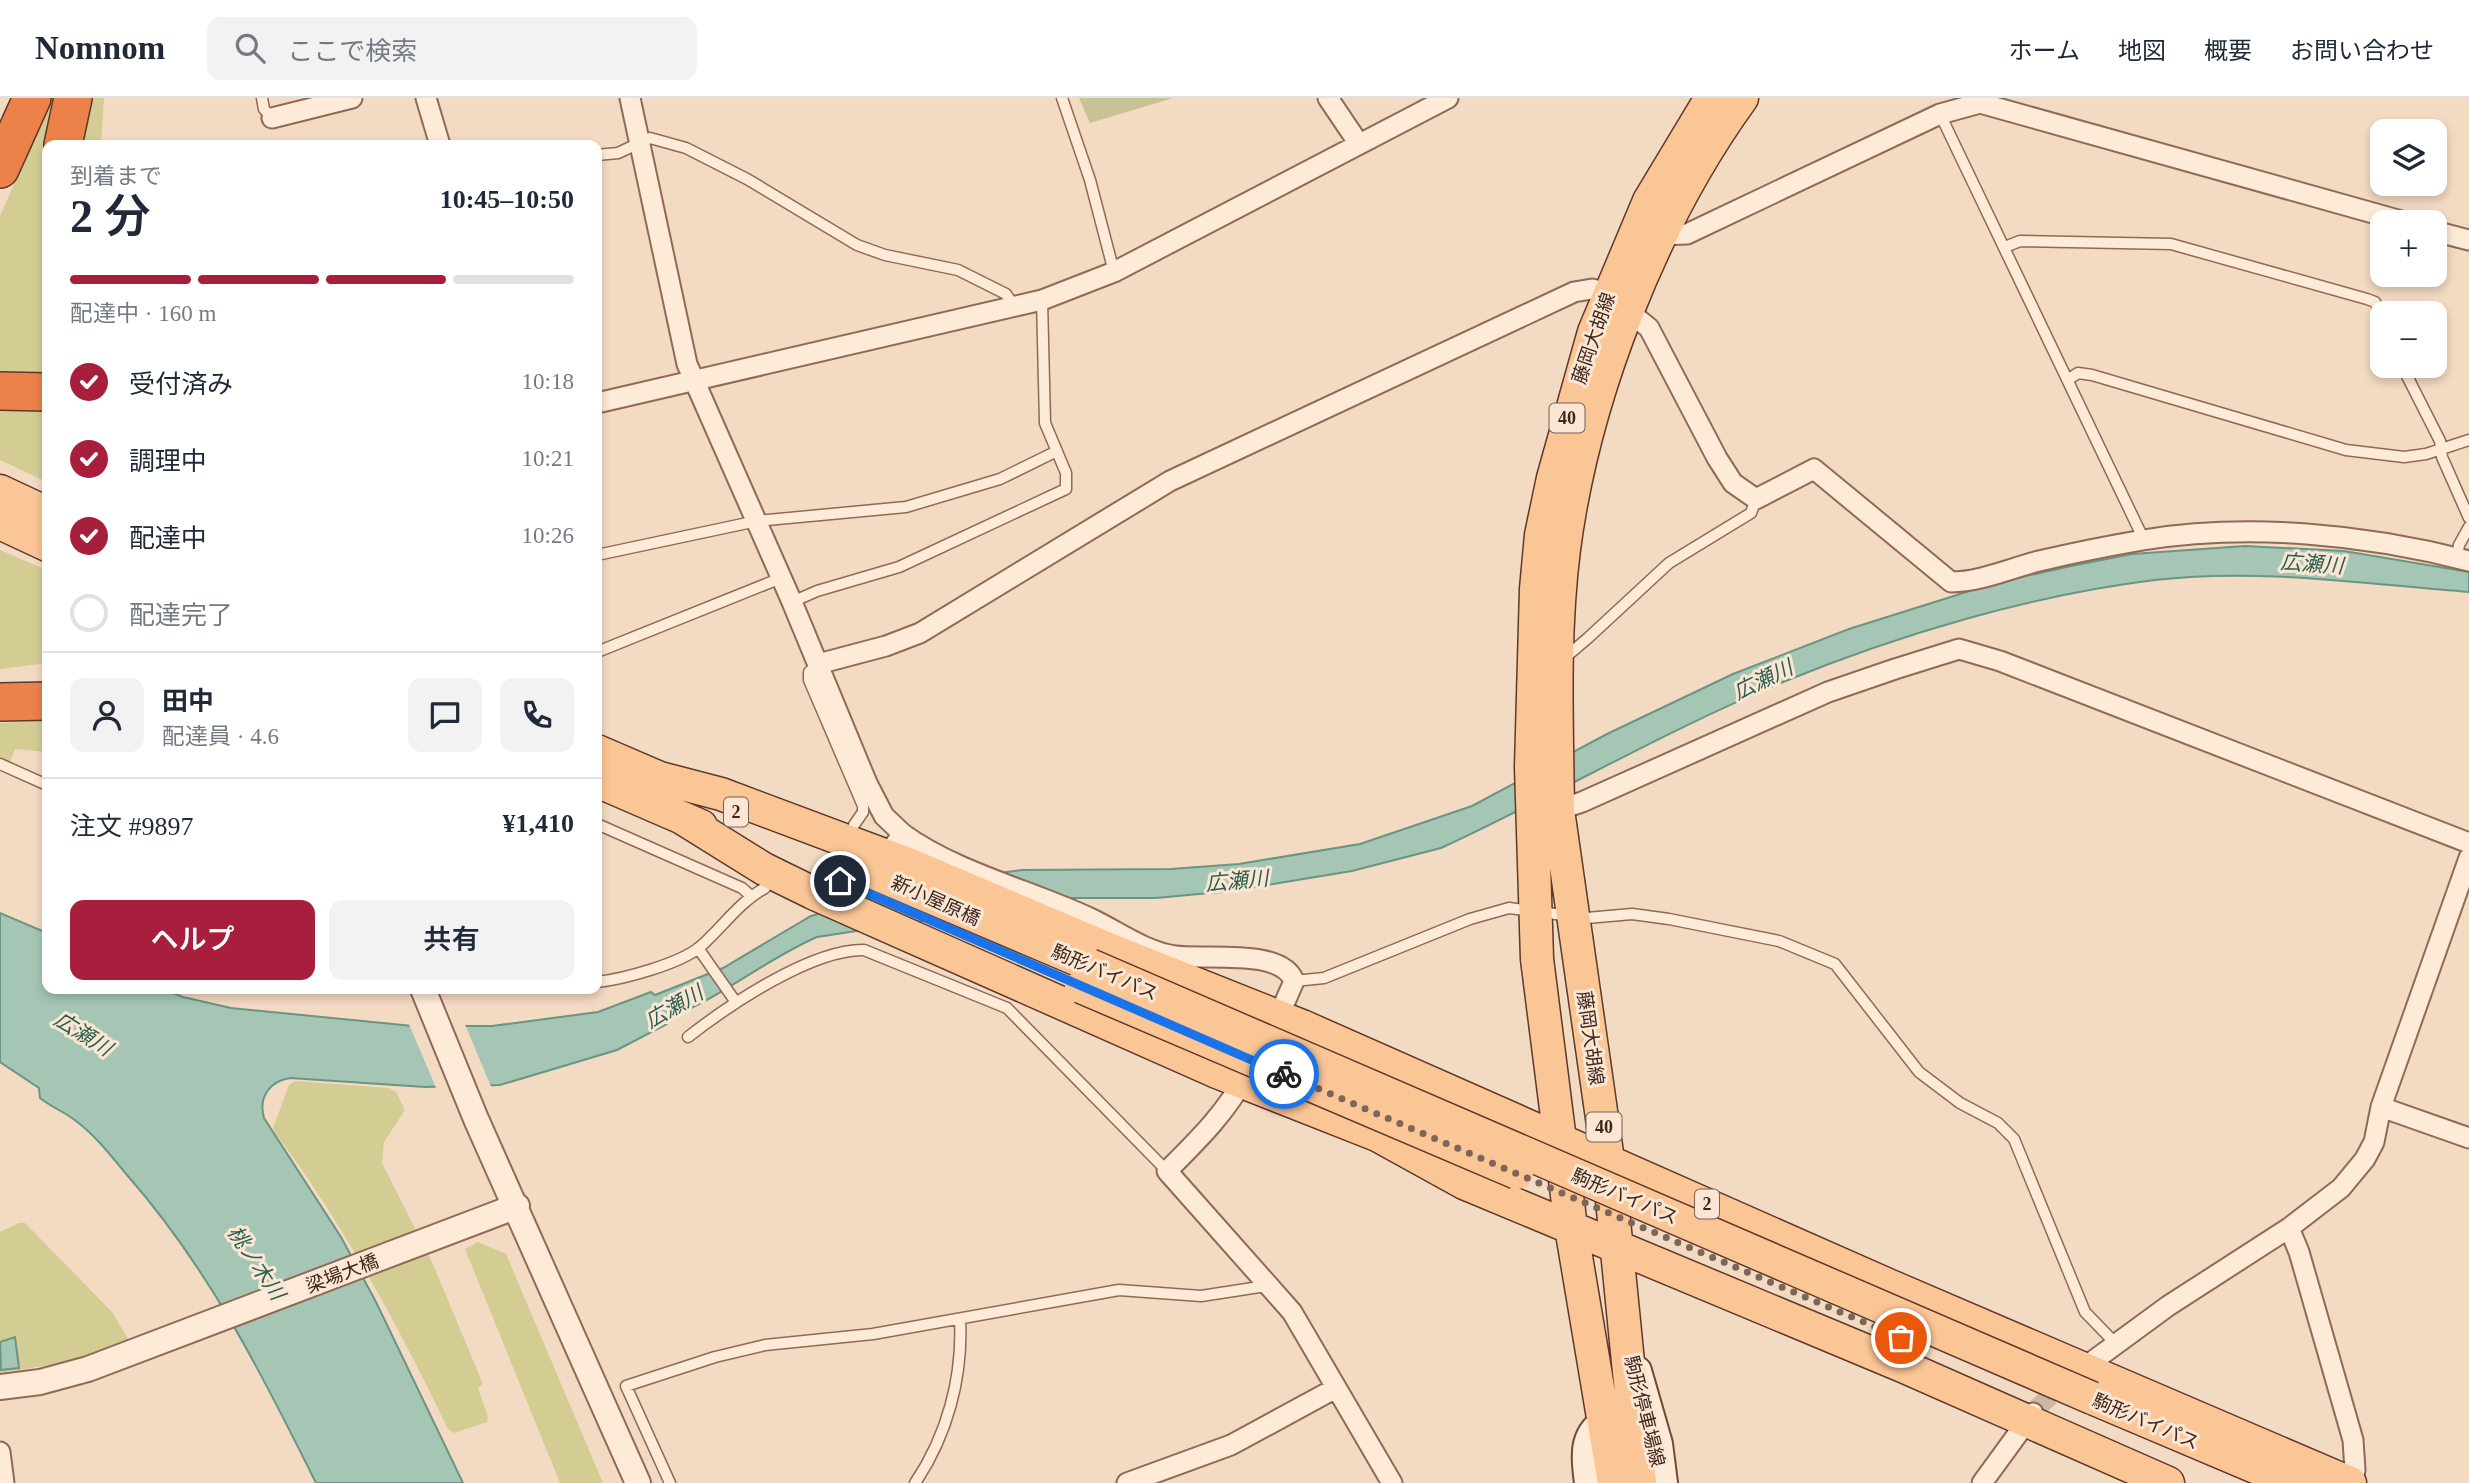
<!DOCTYPE html>
<html lang="ja">
<head>
<meta charset="utf-8">
<style>
  :root { --surface:#fff; --page:#f2f2f3; --text:#1f2937; --muted:#747a83; --line:#e0e1e3; --accent:#a71f3c }
  body { margin:0; font-family:"Times New Roman","Noto Sans JP",serif; background:var(--page); color:var(--text); height:100vh; display:flex; flex-direction:column; font-size:26px; white-space:nowrap }
  * { box-sizing:border-box; margin:0 }
  p { font-size:23px; color:var(--muted) }
  .icon { flex:none; width:38px; height:38px; fill:none; stroke:currentColor; stroke-width:2; stroke-linecap:round; stroke-linejoin:round }
  .map { position:relative; flex:1; overflow:hidden }
  .panel { position:absolute; left:42px; top:42px; width:560px; height:854px; display:flex; flex-direction:column; background:var(--surface); border-radius:14px; box-shadow:0 4px 10px #0003 }
  .panel>* { flex:none }
  .tools { position:absolute; left:2370px; top:21px; display:grid; gap:14px }
  .tools a { display:grid; place-items:center; width:77px; height:77px; border-radius:14px; background:var(--surface); box-shadow:0 4px 10px #0003; font-size:35px }
  .pin { position:absolute; display:grid; place-items:center; width:60px; height:60px; color:#fff; margin:-30px; border:4px solid #fff; border-radius:50%; box-shadow:0 2px 7px #0007 }
  .courier { position:absolute; display:grid; place-items:center; width:70px; height:70px; margin:-35px; border:5px solid #1a73e8; border-radius:50%; background:#fff; color:#222; box-shadow:0 2px 9px #0007 }
  .headline em { font-style:normal; font-weight:600 }
  .headline div { display:flex; flex-direction:column-reverse }
  .headline { display:flex; align-items:center; justify-content:space-between; height:119px; padding:0 28px }
  h1 { font-size:46px; font-weight:600; line-height:52px }
  .bar { display:grid; grid-template-columns:repeat(4,1fr); gap:10px 7px; align-content:center; height:84px; padding:0 28px }
  .bar i { height:9px; border-radius:5px; background:var(--line) }
  .bar .selected { background:var(--accent) }
  .bar p { grid-column:span 4 }
  .line { display:flex; align-items:center; gap:18px; padding:0 28px; border-top:2px solid var(--line) }
  .line div { flex:1 }
  .round { display:grid; place-items:center; flex:none; width:74px; height:74px; border-radius:14px; background:var(--page) }
  ol { padding:0 28px; list-style:none }
  li { display:flex; align-items:center; gap:21px; height:77px }
  li p { margin-inline-start:auto }
  li .icon { padding:7px; border-radius:50%; background:var(--accent); color:#fff; stroke-width:4 }
  li:last-child { color:var(--muted) }
  li i { width:38px; height:38px; border:4px solid var(--line); border-radius:50% }
  .primary-button { display:flex; gap:14px; margin-top:auto; padding:14px 28px }
  .primary-button a { flex:1; height:80px; border-radius:14px; background:var(--accent); color:#fff; font-size:28px; font-weight:600; line-height:80px; text-align:center }
  .primary-button a+a { background:var(--page); color:var(--text) }
  header { display:flex; align-items:center; gap:42px; box-sizing:border-box; height:98px; padding:0 35px; background:var(--surface); border-bottom:2px solid var(--line) }
  header strong { font-size:33px }
  nav { display:flex; gap:38px; margin-inline-start:auto; font-size:24px }
  .search { width:490px; height:63px; background:var(--page); display:flex; align-items:center; gap:18px; box-sizing:border-box; padding:0 24px; border-radius:14px; color:var(--muted); font-size:26px }
  .map>svg:first-child { display:block }
</style>
</head>
<body>
<header>
<strong>Nomnom</strong>
<div class="search"><svg class="icon" aria-label="search" viewBox="0 0 24 24"><circle cx="10" cy="10" r="6"/><path d="M15 15l6 6"/></svg>ここで検索</div>
<nav><a>ホーム</a><a>地図</a><a>概要</a><a>お問い合わせ</a></nav>
</header>
<div class="map">
<svg width="2469" height="1385" viewBox="0 0 2469 1385">
  <rect width="100%" height="100%" fill="#f3dac2"/>
  <path fill="#d3cd94" d="M52 0H61L47 47V285L0 283V118Z
    M88 0H104L101 47H81Z
    M47 307V384L0 362V309Z
    M0 452 47 472V565L0 571Z
    M47 622V654L15 651 10 664 0 660V625Z
    M295 983 389 990 396 994 405 1012 384 1044 382 1065 432 1164 483 1286 478 1290 488 1319 487 1324 454 1335 448 1331C398 1228 345 1128 276 1036L273 1030 289 987Z
    M19 1125H25L112 1214 130 1244 67 1264 0 1275V1134Z
    M478 1144 506 1156 603 1385H560L465 1151Z"/>
  <path fill="#c7c395" d="M1079 0H1173L1090 25Z"/>
  <path fill="#a5c6b5" stroke="#6a9582" stroke-width="2" d="M2245 448 2344 453 2469 474V494C2364 486 2260 470 2155 482 2031 497 1898 537 1783 584 1666 632 1556 697 1441 750L1352 773 1231 793 1156 800H1072L817 839C764 862 720 901 666 921L667 926 617 952 500 987 425 989 290 980C270 983 258 999 264 1020L341 1139 376 1204 463 1385H316C262 1276 208 1169 127 1077 112 1059 95 1037 76 1023 65 1014 51 1009 40 1000L39 990 0 964V815L47 835V891H163L183 899 231 910 413 928H492L598 914 651 894 655 897 723 870 811 818 919 786 1022 772 1171 771 1239 766 1360 746 1472 708 1607 636 1733 576 1849 531 1995 485 2071 468 2132 456Z
    M15 1239 19 1270 1 1272 0 1244Z"/>
  <path fill="#f3dac2" d="M408 924H464L492 991 437 992Z"/>
  <g fill="none" stroke-linecap="round" stroke-linejoin="round">
    <path stroke="#cfb6a1" stroke-width="19" stroke-dasharray="19 10" stroke-linecap="butt" d="M2036 1311 2069 1281"/>
    <g stroke="#906957" stroke-width="13">
      <path id="service" d="M262 0 264 11 272 20
        M1062 0 1090 82 1114 174
        M1940 16 2144 442
        M597 57 618 55 650 40 686 50 747 81 857 147 885 157 958 172 1006 196 1014 208
        M2005 149 2020 143 2171 146 2367 201 2375 204 2382 219
        M2402 268 2440 343 2442 359 2469 420
        M2069 281 2078 275 2092 277 2346 352 2404 359 2426 356 2469 342
        M597 457 757 423 906 409 1000 381 1057 353
        M2457 460 2459 447 2469 429
        M792 504 817 493 899 469 1066 391V375L1045 325 1042 202
        M597 554 781 480
        M1561 558 1568 557 1588 540 1669 465 1751 415 1756 401
        M818 566 809 574V582L863 708V714L854 727
        M0 666 47 687
        M597 726 742 790 751 798
        M698 850 735 903
        M1294 883 1324 880 1470 821 1509 810 1587 820 1632 816 1669 821 1779 843 1835 866 1919 974 1960 1005 1998 1025 2014 1041 2085 1214 2116 1246
        M597 884C624 881 679 866 700 849 722 830 739 804 765 790
        M688 939C729 907 812 851 864 852L1007 910 1167 1073
        M670 1385 626 1288 715 1259 765 1247 873 1236 1119 1192 1201 1198 1266 1188
        M915 1385C947 1338 963 1279 960 1222"/>
    </g>
    <g stroke="#906957" stroke-width="23">
      <path id="minor" d="M426 0 440 47
        M630 0 687 266 792 504 867 685 884 718 903 736
        M1328 0 1359 46
        M272 20 352 0
        M2434 133 2469 142
        M1661 137 1687 136 1940 16 1980 5 2405 124
        M1628 213 1649 230 1717 360 1733 385 1756 401 1814 371 1951 484C1980 484 2011 470 2039 463 2073 455 2108 448 2143 442 2249 425 2365 436 2469 463
        M597 305 1042 202 1114 174 1448 0
        M818 566 886 548 920 535 1170 383 1574 194 1592 191 1608 194
        M1558 712 1582 704 1828 594 1895 571 1959 551 2000 563 2469 745
        M886 758 903 736C955 774 1033 793 1092 821 1119 834 1146 854 1175 858 1205 862 1282 850 1294 883L1275 927
        M1246 977C1226 1015 1197 1043 1167 1073L1292 1214 1392 1385
        M2381 1009 2469 1040
        M2289 1130 2299 1154 2353 1342 2355 1372 2352 1385
        M2078 1274 2168 1208 2289 1130 2341 1090 2365 1061 2374 1044 2381 1009 2469 760
        M0 1354 4 1385
        M1127 1385 1231 1347 1336 1290
        M1982 1385 2033 1315"/>
    </g>
    <g stroke="#906957" stroke-width="28">
      <path id="tertiary" d="M423 891 476 1021 638 1385
        M0 1289 40 1284 88 1271 517 1108"/>
    </g>
    <g stroke="#724a3a" stroke-width="32">
      <path id="secondary" d="M1637 1273 1658 1346 1663 1385
        M1589 1385C1586 1361 1582 1339 1604 1324"/>
    </g>
    <g stroke="#5d382b" stroke-width="35">
      <path id="primary" d="M0 393 47 415
        M0 425 47 447
        M597 653 676 687
        M656 679 721 696 908 766 1106 850 1302 928 1888 1187 2350 1385
        M597 683 701 728
        M682 720 764 771 813 795 1217 974 1377 1037 1464 1085 1905 1269 2168 1385
        M857 768 1090 867
        M2092 1300 2293 1385
        M1614 1385 1571 1129 1537 861 1531 669 1536 491 1541 437 1553 380 1594 234 1649 103 1711 0
        M1640 1385 1608 1062 1558 712C1557 625 1553 537 1564 451 1584 299 1652 124 1742 0"/>
    </g>
    <g stroke="#5d382b" stroke-width="40">
      <path id="motorway" d="M63 47 73 0
        M0 71 32 0
        M0 293 47 294
        M0 604 47 603"/>
    </g>
    <use href="#service" stroke="#fdead7" stroke-width="10"/>
    <use href="#minor" stroke="#fdead7" stroke-width="19"/>
    <use href="#tertiary" stroke="#fdead7" stroke-width="24"/>
    <use href="#secondary" stroke="#fdead7" stroke-width="28"/>
    <use href="#primary" stroke="#fbc696" stroke-width="32"/>
    <use href="#motorway" stroke="#ec8249" stroke-width="37"/>
    <g stroke="#5d382b" stroke-width="35" stroke-linecap="butt">
      <path id="primary-bridge" d="M1090 867 2092 1300
        M1081 889 1517 1075"/>
    </g>
    <use href="#primary-bridge" stroke="#fbc696" stroke-width="32"/>
  </g>
  <g fill="none" stroke-linecap="round" stroke-linejoin="round">
    <path stroke="#7d6557" stroke-width="7" stroke-dasharray="0 12.6" d="M1284 976 1901 1240"/>
    <path stroke="#1a73e8" stroke-width="9" d="M840 783 1284 976"/>
  </g>
  <g text-anchor="middle" stroke-width="6" stroke-linejoin="round" paint-order="stroke">
    <g fill="#fae6d3" stroke="#766054" stroke-width="2">
      <rect x="1549.5" y="305.5" width="35" height="29" rx="5"/>
      <rect x="724" y="699.5" width="24" height="29" rx="5"/>
      <rect x="1586.5" y="1014.5" width="35" height="29" rx="5"/>
      <rect x="1695" y="1091.5" width="24" height="29" rx="5"/>
    </g>
    <g font-size="18" font-weight="bold" fill="#3e261d">
      <text x="1567" y="326">40</text>
      <text x="736" y="720">2</text>
      <text x="1604" y="1035">40</text>
      <text x="1707" y="1112">2</text>
    </g>
    <g font-size="19" fill="#3e261d" stroke="#fae6d3">
      <text transform="translate(1593 240) rotate(-71)" y="7">藤岡大胡線</text>
      <text transform="translate(936 802) rotate(24)" y="7">新小屋原橋</text>
      <text transform="translate(1105 874) rotate(23)" y="7">駒形バイパス</text>
      <text transform="translate(1591 940) rotate(82)" y="7">藤岡大胡線</text>
      <text transform="translate(1625 1098) rotate(23)" y="7">駒形バイパス</text>
      <text transform="translate(342 1175) rotate(-21)" y="7">梁場大橋</text>
      <text transform="translate(1645 1313) rotate(76)" y="7">駒形停車場線</text>
      <text transform="translate(2146 1323) rotate(23)" y="7">駒形バイパス</text>
    </g>
    <g font-size="21" font-style="italic" fill="#2a6051" stroke="#fae6d3">
      <text transform="translate(2312 466) rotate(4)" y="7">広瀬川</text>
      <text transform="translate(1763 582) rotate(-26)" y="7">広瀬川</text>
      <text transform="translate(1237 783) rotate(-5)" y="7">広瀬川</text>
      <text transform="translate(674 909) rotate(-30)" y="7">広瀬川</text>
      <text transform="translate(83 936) rotate(32)" y="7">広瀬川</text>
      <text transform="translate(256 1165) rotate(56)" y="7">桃ノ木川</text>
    </g>
  </g>
</svg>
<div class="tools">
<a><svg class="icon" aria-label="layers" viewBox="0 0 24 24"><path d="M12 4l9 5-9 5-9-5zM3 14l9 5 9-5"/></svg></a>
<a>+</a>
<a>−</a>
</div>
<div class="pin" style="left:1901px;top:1240px;background:#ea580c"><svg class="icon" aria-label="bag" viewBox="0 0 24 24"><path d="M5 8h14l-1 12H6zM9 8a3 3 0 0 1 6 0"/></svg></div>
<div class="pin" style="left:840px;top:783px;background:#1f2937"><svg class="icon" aria-label="home" viewBox="0 0 24 24"><path d="M3 11l9-7 9 7M6 9v11h12V9"/></svg></div>
<div class="courier" style="left:1284px;top:976px"><svg class="icon" aria-label="bike" viewBox="0 0 24 24"><circle cx="6" cy="16" r="4"/><circle cx="18" cy="16" r="4"/><path d="M6 16l4-8h5l3 8M10 8l3 8H6M13 5h3"/></svg></div>
<section class="panel">
<div class="headline"><div><h1>2 分</h1><p>到着まで</p></div><em>10:45–10:50</em></div>
<div class="bar"><i class="selected"></i><i class="selected"></i><i class="selected"></i><i></i><p>配達中 · 160 m</p></div>
<ol>
<li><svg class="icon" aria-label="check" viewBox="0 0 24 24"><path d="M5 12l5 5 9-10"/></svg>受付済み<p>10:18</p></li>
<li><svg class="icon" aria-label="check" viewBox="0 0 24 24"><path d="M5 12l5 5 9-10"/></svg>調理中<p>10:21</p></li>
<li><svg class="icon" aria-label="check" viewBox="0 0 24 24"><path d="M5 12l5 5 9-10"/></svg>配達中<p>10:26</p></li>
<li><i></i>配達完了</li>
</ol>
<div class="line" style="height:126px"><a class="round"><svg class="icon" aria-label="person" viewBox="0 0 24 24"><circle cx="12" cy="8" r="4"/><path d="M4 21q1-7 8-7t8 7"/></svg></a><div><b>田中</b><p>配達員 · 4.6</p></div><a class="round"><svg class="icon" aria-label="chat" viewBox="0 0 24 24"><path d="M4 5h16v11H9l-5 4z"/></svg></a><a class="round"><svg class="icon" aria-label="phone" viewBox="0 0 24 24"><path d="M5 4h4l2 5-3 2q2 4 5 5l2-3 5 2v4C11 20 4 13 5 4z"/></svg></a></div>
<div class="line" style="height:91px"><div>注文 #9897</div><b>¥1,410</b></div>
<div class="primary-button"><a>ヘルプ</a><a>共有</a></div>
</section>
</div>
</body>
</html>
